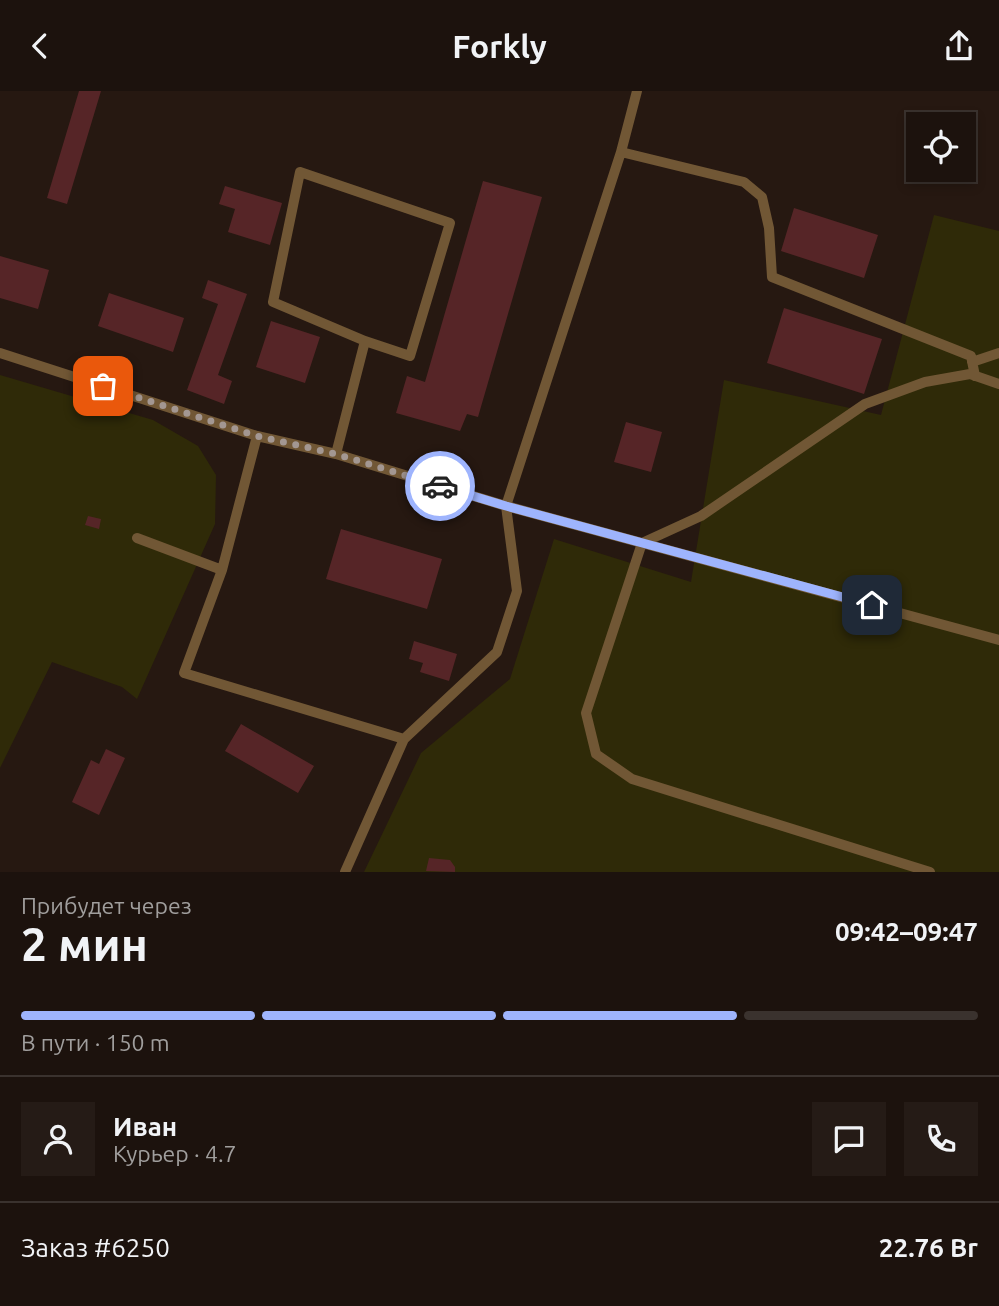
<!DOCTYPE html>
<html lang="ru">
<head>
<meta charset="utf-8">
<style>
  :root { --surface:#1c120d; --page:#251b16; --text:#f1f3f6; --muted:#a09e9d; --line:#3a322e; --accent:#9eb4fd }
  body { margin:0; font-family:Ubuntu,sans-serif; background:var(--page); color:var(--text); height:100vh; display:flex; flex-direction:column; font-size:26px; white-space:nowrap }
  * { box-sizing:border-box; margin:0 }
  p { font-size:23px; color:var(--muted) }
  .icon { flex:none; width:38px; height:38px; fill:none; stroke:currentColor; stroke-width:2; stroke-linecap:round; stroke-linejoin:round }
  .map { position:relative; height:781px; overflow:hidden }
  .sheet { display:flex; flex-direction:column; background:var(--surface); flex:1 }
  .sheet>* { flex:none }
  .buttons { position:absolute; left:906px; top:21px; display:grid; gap:14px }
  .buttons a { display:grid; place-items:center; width:70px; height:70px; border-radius:0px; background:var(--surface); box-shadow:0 4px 10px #0003,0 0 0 2px var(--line); font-size:35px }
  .pin { position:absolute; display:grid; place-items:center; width:60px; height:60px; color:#fff; margin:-30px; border-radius:14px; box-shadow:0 4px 10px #0006 }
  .courier { position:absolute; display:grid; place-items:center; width:70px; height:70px; margin:-35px; border:5px solid #9eb4fd; border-radius:50%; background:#fff; color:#222; box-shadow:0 2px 9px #0007 }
  .summary em { font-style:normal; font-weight:700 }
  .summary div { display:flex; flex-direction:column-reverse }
  .summary { display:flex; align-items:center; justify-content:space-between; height:119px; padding:0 21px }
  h1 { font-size:46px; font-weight:700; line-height:52px }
  .bar { display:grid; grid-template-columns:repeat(4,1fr); gap:10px 7px; align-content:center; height:84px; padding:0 21px }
  .bar i { height:9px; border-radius:5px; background:var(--line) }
  .bar .active { background:var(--accent) }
  .bar p { grid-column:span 4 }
  .line { display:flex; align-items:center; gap:18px; padding:0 21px; border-top:2px solid var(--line) }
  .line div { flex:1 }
  .round { display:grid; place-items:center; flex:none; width:74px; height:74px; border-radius:0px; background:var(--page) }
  header { display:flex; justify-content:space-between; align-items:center; height:91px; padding:0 21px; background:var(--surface); font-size:32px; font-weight:700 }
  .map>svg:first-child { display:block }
</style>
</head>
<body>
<header><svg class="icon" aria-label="back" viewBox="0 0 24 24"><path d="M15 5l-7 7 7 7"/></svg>Forkly<svg class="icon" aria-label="share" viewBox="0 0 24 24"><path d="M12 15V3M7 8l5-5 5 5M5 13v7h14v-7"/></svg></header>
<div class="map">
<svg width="999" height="781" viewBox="0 0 999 781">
  <rect width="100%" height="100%" fill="#261811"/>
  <path fill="#2f2a08" d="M934 124 999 140V781H364L421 662 510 588 554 448 691 491 724 289 881 324Z
    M0 284 153 329 198 355 216 384 215 433 137 608 122 596 52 571 0 677Z"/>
  <path fill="#562527" d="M79 0H101L67 113 47 107Z
    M483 90 542 106 478 326 467 323 460 340 396 322 407 285 425 291Z
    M225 95 282 112 270 154 228 141 235 118 219 113Z
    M794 117 878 144 864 187 781 160Z
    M0 165 49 179 38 218 0 207Z
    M208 189 247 203 218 284 232 290 224 313 187 299 218 213 202 207Z
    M109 202 184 227 173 261 98 235Z
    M784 217 882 248 864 303 767 272Z
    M271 230 320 246 305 292 256 276Z
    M626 331 662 341 651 381 614 371Z
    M88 425 101 428 99 438 85 434Z
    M341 438 442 468 427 518 326 488Z
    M414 550 457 563 449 590 420 581 423 572 409 568Z
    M241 633 314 675 298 702 225 660Z
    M106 658 125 667 99 724 72 711 91 669 99 673Z
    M429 767 450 769 455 776V781L426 780Z"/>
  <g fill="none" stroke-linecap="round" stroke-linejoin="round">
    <path stroke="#715735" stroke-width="10" d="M621 61 744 91 762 106 769 137 772 186 971 265 975 285
      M300 81 450 132 410 265 365 250 273 211Z
      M0 262 257 345 336 363 506 415 621 61 637 0
      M972 271 999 262
      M257 345 222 479 184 582 404 648
      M336 363 365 250
      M137 447 222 479
      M345 781 404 648 497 561 517 500 506 415 999 549
      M930 781 632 688 596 663 586 622 642 452 701 425 865 313 925 291 970 283 999 293"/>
  </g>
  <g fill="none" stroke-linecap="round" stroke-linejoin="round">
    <path stroke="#a39792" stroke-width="7" stroke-dasharray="0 12.6" d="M103 295 257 345 336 363 440 395"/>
    <path stroke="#9eb4fd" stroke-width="9" d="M440 395 506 415 872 514"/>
  </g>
</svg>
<div class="buttons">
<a><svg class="icon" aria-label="locate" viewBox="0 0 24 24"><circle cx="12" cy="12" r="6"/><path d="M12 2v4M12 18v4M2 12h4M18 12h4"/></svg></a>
</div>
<div class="pin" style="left:103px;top:295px;background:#ea580c"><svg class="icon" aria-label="bag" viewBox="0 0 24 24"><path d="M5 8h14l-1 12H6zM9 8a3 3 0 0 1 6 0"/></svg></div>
<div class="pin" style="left:872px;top:514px;background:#1f2937"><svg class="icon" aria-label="home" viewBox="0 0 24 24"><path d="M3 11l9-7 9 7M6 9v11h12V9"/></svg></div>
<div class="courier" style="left:440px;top:395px"><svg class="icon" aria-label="car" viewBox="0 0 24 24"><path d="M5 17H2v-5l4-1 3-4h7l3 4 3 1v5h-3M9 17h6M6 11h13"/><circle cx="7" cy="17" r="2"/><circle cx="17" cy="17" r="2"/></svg></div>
</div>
<section class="sheet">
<div class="summary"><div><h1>2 мин</h1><p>Прибудет через</p></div><em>09:42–09:47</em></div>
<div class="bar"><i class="active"></i><i class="active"></i><i class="active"></i><i></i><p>В пути · 150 m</p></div>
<div class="line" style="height:126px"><a class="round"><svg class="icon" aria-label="person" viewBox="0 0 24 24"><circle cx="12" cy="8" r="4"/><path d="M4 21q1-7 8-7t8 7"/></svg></a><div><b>Иван</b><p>Курьер · 4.7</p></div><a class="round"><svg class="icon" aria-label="chat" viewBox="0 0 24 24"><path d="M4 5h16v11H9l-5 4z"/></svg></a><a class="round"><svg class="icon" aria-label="phone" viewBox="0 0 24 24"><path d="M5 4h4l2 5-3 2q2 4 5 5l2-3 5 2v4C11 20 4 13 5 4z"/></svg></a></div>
<div class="line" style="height:91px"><div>Заказ #6250</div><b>22.76 Br</b></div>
</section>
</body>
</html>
